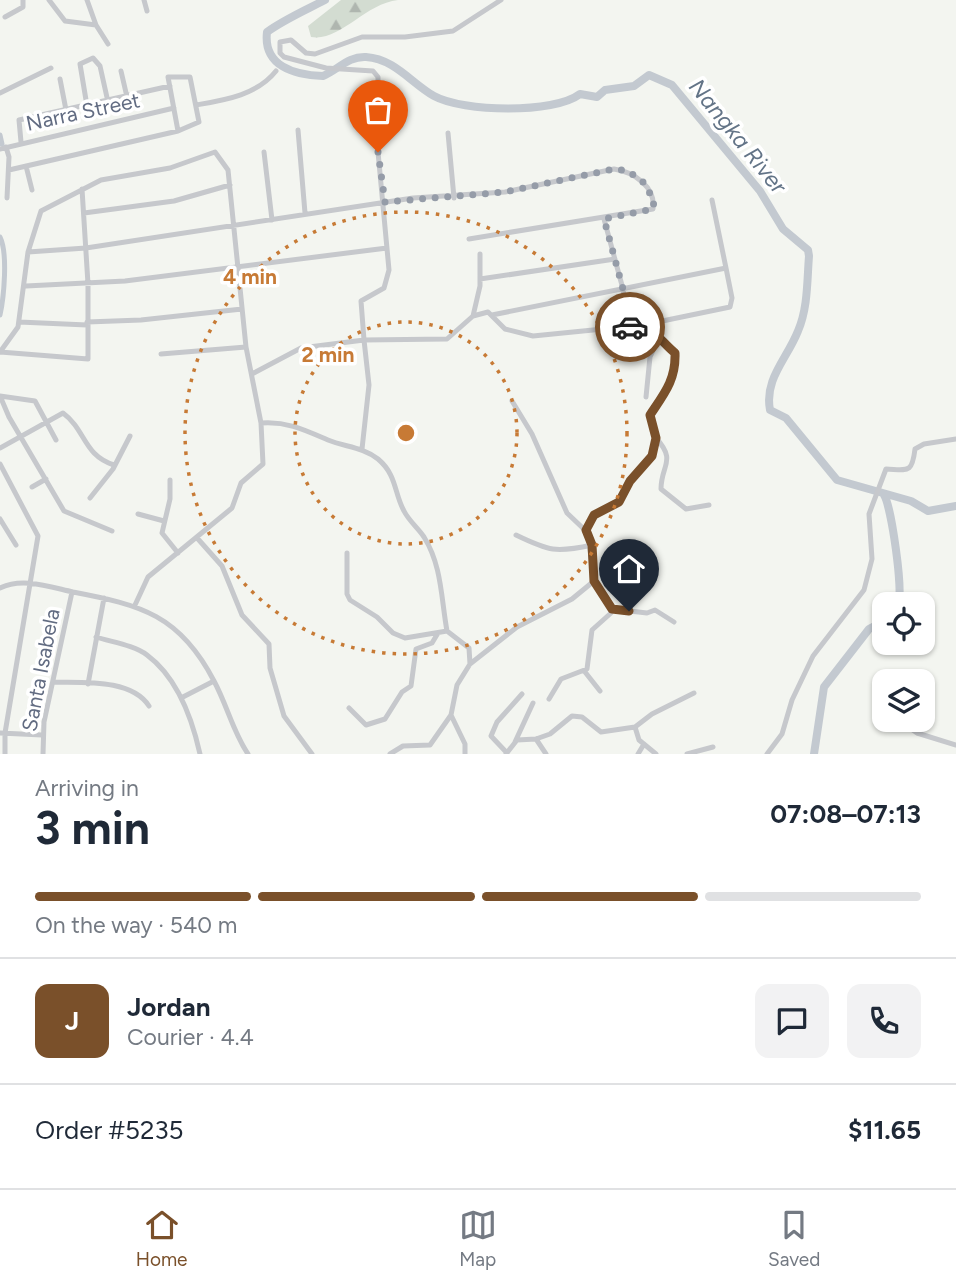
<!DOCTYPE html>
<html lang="en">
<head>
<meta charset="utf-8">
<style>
  :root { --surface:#fff; --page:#f2f2f3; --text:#1f2937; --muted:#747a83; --line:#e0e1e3; --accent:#7a502a }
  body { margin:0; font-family:Figtree,sans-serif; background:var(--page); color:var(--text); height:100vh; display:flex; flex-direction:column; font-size:26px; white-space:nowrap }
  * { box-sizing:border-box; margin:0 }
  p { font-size:23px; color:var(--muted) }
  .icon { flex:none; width:38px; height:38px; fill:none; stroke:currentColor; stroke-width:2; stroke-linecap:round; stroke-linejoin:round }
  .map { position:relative; height:754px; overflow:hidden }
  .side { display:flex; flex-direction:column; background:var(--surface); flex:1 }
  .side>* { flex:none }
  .fabs { position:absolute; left:872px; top:592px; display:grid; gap:14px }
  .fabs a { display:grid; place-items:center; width:63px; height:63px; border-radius:14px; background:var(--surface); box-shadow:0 2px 5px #0004; font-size:35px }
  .pin { position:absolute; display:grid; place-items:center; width:60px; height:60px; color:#fff; margin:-72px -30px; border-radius:50% 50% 50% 0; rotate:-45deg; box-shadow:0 0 7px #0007 }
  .pin .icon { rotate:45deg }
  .courier { position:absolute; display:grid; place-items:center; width:70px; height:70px; margin:-35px; border:5px solid #7a502a; border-radius:50%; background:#fff; color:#222; box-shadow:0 2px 9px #0007 }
  .headline em { font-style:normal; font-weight:700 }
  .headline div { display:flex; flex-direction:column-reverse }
  .headline { display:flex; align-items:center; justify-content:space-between; height:119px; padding:0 35px }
  h1 { font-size:46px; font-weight:700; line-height:52px }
  .bar { display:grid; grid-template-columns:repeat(4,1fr); gap:10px 7px; align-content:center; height:84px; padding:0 35px }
  .bar i { height:9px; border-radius:5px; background:var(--line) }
  .bar .selected { background:var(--accent) }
  .bar p { grid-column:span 4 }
  .line { display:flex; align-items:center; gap:18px; padding:0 35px; border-top:2px solid var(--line) }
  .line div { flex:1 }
  .round { display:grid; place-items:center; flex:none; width:74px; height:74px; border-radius:14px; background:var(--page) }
  .menu { display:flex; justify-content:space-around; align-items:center; height:98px; border-top:2px solid var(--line); background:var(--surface); font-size:19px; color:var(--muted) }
  .menu a { display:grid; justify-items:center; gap:4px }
  .menu .selected { color:var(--accent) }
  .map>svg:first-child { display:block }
</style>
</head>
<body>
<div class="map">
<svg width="956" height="754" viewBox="0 0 956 754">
  <defs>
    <pattern id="forest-firs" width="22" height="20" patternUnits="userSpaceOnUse" patternTransform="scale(1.75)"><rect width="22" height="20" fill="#d3dcd1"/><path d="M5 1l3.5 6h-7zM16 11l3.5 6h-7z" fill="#afb6af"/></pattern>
  </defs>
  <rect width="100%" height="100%" fill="#f3f5f0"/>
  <path fill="url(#forest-firs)" d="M341 0H398C364 4 340 42 311 37L308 26Z"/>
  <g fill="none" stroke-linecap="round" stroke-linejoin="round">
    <path stroke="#c3c9d0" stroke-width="5" d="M0 135 2 144
      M0 237C8 253 4 297 0 315"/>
    <path stroke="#c3c9d0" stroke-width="8" d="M325 0C306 10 285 19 267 32 263 66 294 75 323 76 338 70 348 56 366 57 395 59 411 83 434 96 463 112 554 114 580 94L597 97 605 90 634 86 649 75 672 85 760 191 783 229 808 250 809 256C807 281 808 308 798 331 787 359 764 379 770 410L786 418 837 480 911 501 928 511 956 506
      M884 495C891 505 904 593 898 604
      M814 754 824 687 869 629 884 621"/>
    <path stroke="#c6c8cc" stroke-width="5" d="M49 0 65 21 96 25
      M87 0 96 25 108 44
      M144 0 147 11
      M501 0 453 31 405 37H362L315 54 306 53 291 40 280 42V53L284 57 326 68 373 71 378 77V152L389 270 384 288 361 301 364 340 447 339 473 316 488 312 505 329 533 336 643 325 658 339
      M5 17 23 7V0
      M121 71 127 97
      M60 79 66 110
      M0 93 51 68
      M196 105C225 100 257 95 276 71
      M87 106 80 64 93 58 100 66 108 102
      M298 130 305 213
      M448 133 454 198
      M21 142 19 120 170 86
      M6 147 9 157 7 198
      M0 149 174 108
      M264 152 272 220
      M26 166 32 190
      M9 170 178 131 199 122 190 77H168L178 131
      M712 200 726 268
      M84 213 174 201 230 185
      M604 219 623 289 628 327
      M28 252 86 248 413 198 505 192 614 169C634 172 656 187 653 209L469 239
      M480 279 615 259
      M26 286 125 281 387 248
      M492 315 726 268 732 298 730 307 643 325
      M473 316 480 286V254
      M19 322 87 325
      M87 322 141 320 242 309
      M0 352 18 327 28 252 41 211 101 180 170 168 215 152 228 170 246 347 261 423C287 421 305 430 328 440 345 447 363 447 378 459 397 475 394 493 404 511 409 521 418 528 424 537 442 566 441 598 447 631L469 648 470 664
      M0 352 88 359V284L82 189
      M161 354 246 347
      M252 374 301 348 364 340 369 385 362 449
      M0 396 9 417 64 511 112 531
      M0 396 35 401 56 440
      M656 438C677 461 661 465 661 489L686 509 709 505
      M0 448 63 413C86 430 83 455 114 465
      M0 464 38 536 5 733V754
      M170 480V499L162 533 178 553
      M32 487 46 479
      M90 498 113 469 130 436
      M138 514 164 521
      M0 519 16 545
      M586 530 594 515 619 502 630 481 652 456 656 438 650 415C664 394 676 380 675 353L658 339 650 357 646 397
      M516 535C549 551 556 553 592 545
      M198 539 222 566 242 615 269 644 270 668 284 716 312 754
      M347 553V594L350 600 377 617 393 633 405 638 447 631
      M0 588C22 577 50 587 73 592 141 605 180 615 214 681 227 705 233 732 248 754
      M135 605 148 577 232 508 241 483 263 464 261 423
      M612 609 647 613 655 610 674 622
      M96 637C111 642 134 645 147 655 178 678 192 718 200 754
      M585 672 600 691
      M53 682C81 683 131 678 149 706
      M88 684 104 598
      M181 698 214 681
      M549 699 561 679 587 669 592 630 611 613V606L594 581
      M349 708 366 725 385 719 402 692 411 686 416 649 432 643 438 633
      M904 724 917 733 956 745
      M635 727 639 740 656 754
      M0 733 42 735
      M536 739 546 754
      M515 742 533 703
      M507 753 491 736 497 722 522 694
      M43 754 44 722 72 592
      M390 754 403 746 430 745 451 715
      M465 754V744L451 715 457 685 470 664 517 627 572 599 594 581 588 533 567 513 532 434 512 401
      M506 754 517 740 536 739 550 734 572 716 582 717 601 732 635 727 652 714 694 693
      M638 754 644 744
      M687 754 713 747
      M767 754 782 734 792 700 813 656 864 590 872 559 869 514 886 469C908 470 912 474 915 449L924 444 956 439"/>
  </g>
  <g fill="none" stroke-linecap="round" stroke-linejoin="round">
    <path stroke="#959ca8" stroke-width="7" stroke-dasharray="0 12.6" d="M378 152 385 202 505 192 614 169 628 171 643 182 654 200 653 209 604 219 623 289 630 327"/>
    <path stroke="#7a502a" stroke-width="9" d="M629 611 612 609 594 581 592 545 586 530 594 515 619 502 630 481 652 456 656 438 650 415C664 394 676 380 675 353 659 340 652 323 630 327"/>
  </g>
  <g fill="none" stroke="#c77a35" stroke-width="3.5" stroke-dasharray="3.5 7">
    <circle cx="406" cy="433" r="111"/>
    <circle cx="406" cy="433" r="221"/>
  </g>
  <g text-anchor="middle" stroke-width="7" stroke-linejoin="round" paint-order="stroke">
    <g font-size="21" fill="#626c82" stroke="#fff">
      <text transform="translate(83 112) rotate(-12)" y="7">Narra Street</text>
      <text transform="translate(41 670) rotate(-79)" y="7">Santa Isabela</text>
    </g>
    <g font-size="23" font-style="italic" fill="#637487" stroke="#fff">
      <text transform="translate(738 136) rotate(51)" y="8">Nangka River</text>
    </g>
  </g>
  <circle cx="406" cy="433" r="10" fill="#c77a35" stroke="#fff" stroke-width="3.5"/>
  <g font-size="21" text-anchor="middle" font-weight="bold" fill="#c77a35" stroke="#fff" stroke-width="7" stroke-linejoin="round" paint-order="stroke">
    <text x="250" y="284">4 min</text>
    <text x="328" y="362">2 min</text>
  </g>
</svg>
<div class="fabs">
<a><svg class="icon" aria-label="locate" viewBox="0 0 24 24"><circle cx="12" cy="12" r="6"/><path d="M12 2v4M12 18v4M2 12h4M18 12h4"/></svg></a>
<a><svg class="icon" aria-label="layers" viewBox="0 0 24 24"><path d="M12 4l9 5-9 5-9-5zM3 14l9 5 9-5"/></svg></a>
</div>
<div class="pin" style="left:378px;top:152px;background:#ea580c"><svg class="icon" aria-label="bag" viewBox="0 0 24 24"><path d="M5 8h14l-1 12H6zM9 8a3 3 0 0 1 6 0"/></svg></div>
<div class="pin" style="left:629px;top:611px;background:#1f2937"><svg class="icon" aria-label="home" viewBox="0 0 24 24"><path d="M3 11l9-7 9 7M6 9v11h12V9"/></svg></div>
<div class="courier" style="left:630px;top:327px"><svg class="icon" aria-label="car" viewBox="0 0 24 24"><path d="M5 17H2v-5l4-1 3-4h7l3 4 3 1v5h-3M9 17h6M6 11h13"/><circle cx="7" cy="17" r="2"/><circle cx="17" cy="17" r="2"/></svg></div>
</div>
<section class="side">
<div class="headline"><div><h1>3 min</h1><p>Arriving in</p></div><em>07:08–07:13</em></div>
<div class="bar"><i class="selected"></i><i class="selected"></i><i class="selected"></i><i></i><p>On the way · 540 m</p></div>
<div class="line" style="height:126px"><b class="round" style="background:var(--accent);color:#fff">J</b><div><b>Jordan</b><p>Courier · 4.4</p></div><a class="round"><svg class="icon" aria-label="chat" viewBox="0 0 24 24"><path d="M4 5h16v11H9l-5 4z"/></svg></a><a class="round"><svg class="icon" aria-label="phone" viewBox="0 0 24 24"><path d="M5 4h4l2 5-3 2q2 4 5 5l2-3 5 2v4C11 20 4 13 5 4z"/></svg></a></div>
<div class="line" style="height:91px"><div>Order #5235</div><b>$11.65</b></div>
</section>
<nav class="menu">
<a class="selected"><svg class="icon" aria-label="home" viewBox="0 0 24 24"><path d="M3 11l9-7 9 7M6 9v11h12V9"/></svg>Home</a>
<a><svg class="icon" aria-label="map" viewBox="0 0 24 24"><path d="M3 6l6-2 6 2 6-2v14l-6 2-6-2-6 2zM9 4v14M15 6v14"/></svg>Map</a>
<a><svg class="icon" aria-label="saved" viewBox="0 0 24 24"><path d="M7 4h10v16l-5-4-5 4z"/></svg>Saved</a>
</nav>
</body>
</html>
